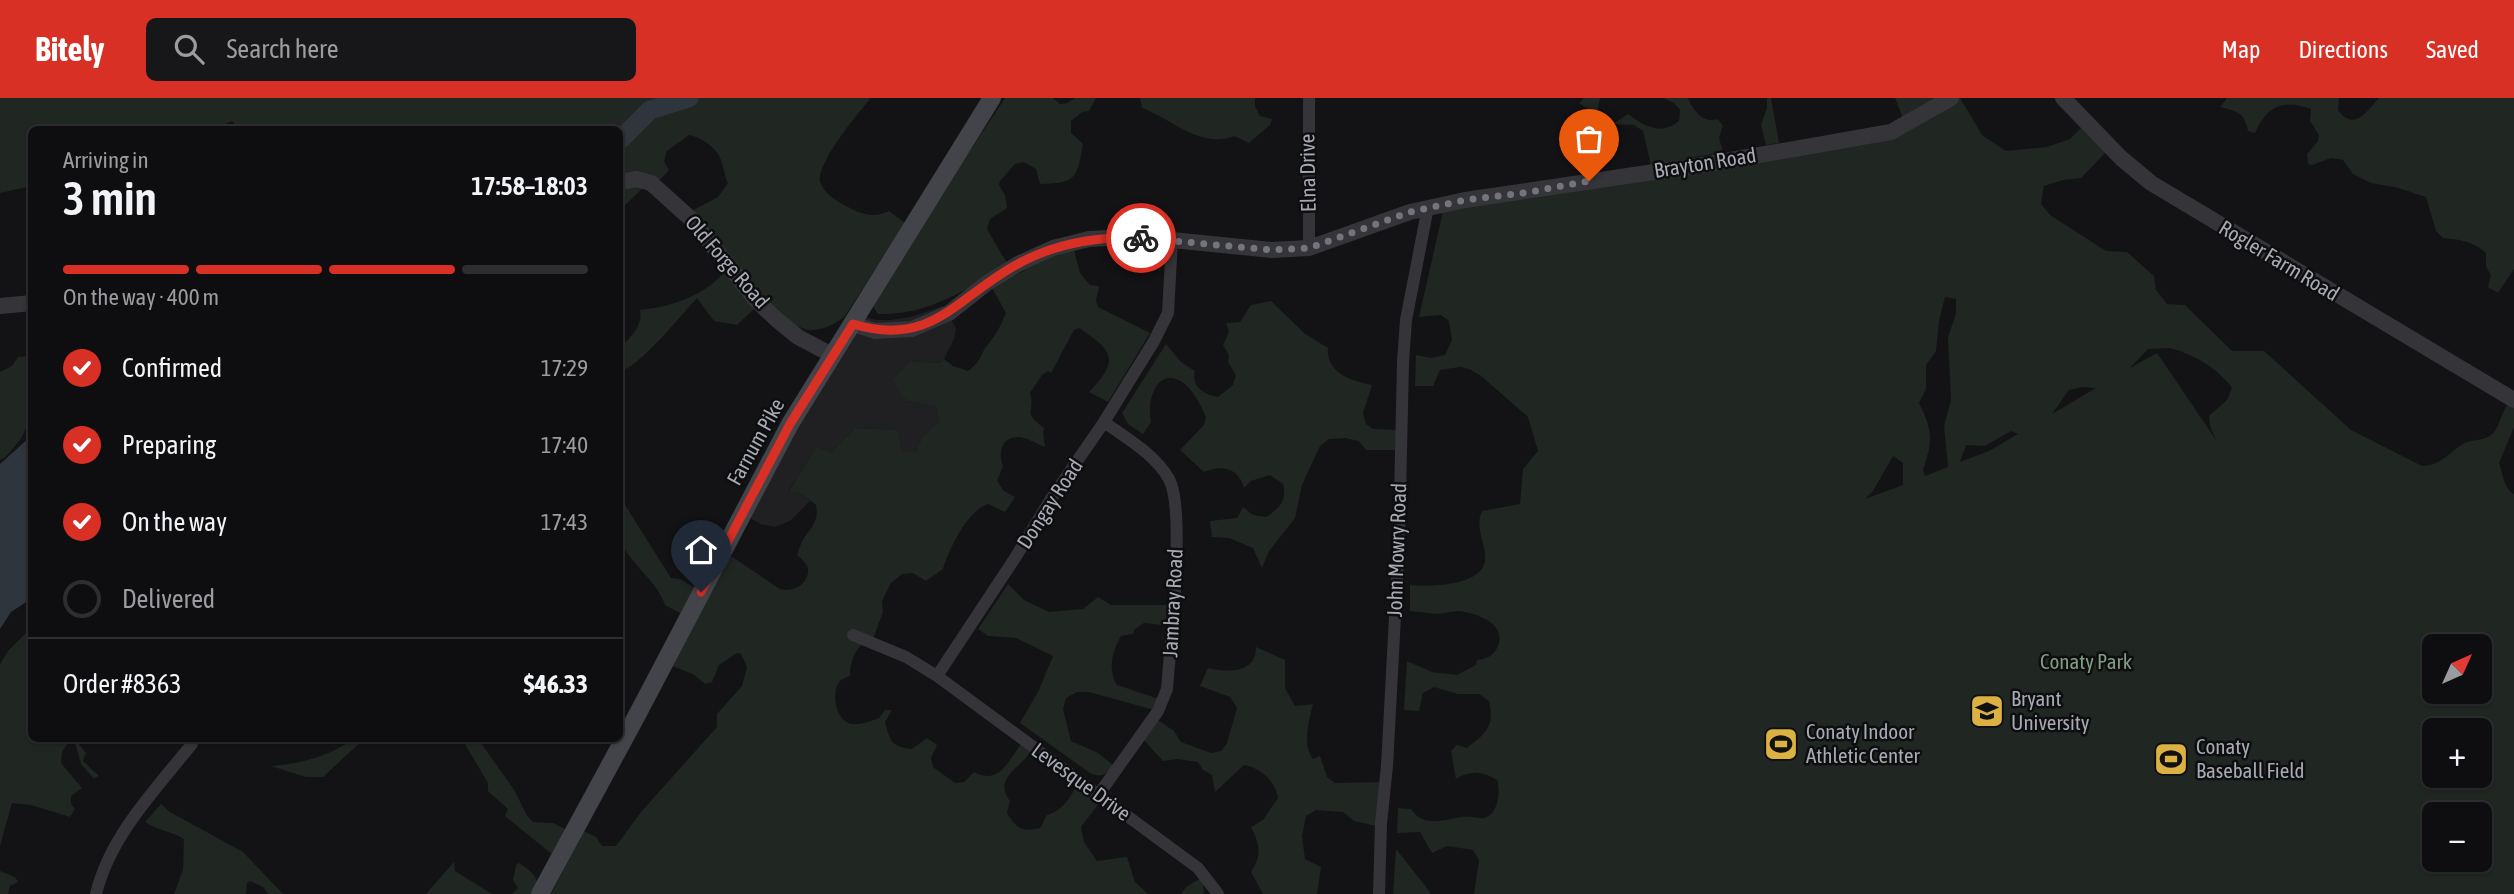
<!DOCTYPE html>
<html lang="en">
<head>
<meta charset="utf-8">
<style>
  :root { --surface:#0e0e10; --page:#171719; --text:#f1f3f6; --muted:#9b9c9f; --line:#2e2e30; --accent:#d93025 }
  body { margin:0; font-family:"Asap Condensed",sans-serif; background:var(--page); color:var(--text); height:100vh; display:flex; flex-direction:column; font-size:26px; white-space:nowrap }
  * { box-sizing:border-box; margin:0 }
  p { font-size:23px; color:var(--muted) }
  .icon { flex:none; width:38px; height:38px; fill:none; stroke:currentColor; stroke-width:2; stroke-linecap:round; stroke-linejoin:round }
  .map { position:relative; flex:1; overflow:hidden }
  .sheet { position:absolute; left:28px; top:28px; width:595px; height:616px; display:flex; flex-direction:column; background:var(--surface); border-radius:10px; box-shadow:0 2px 5px #0004,0 0 0 2px var(--line) }
  .sheet>* { flex:none }
  .needle { width:46px; rotate:45deg }
  .tools { position:absolute; left:2422px; top:536px; display:grid; gap:14px }
  .tools a { display:grid; place-items:center; width:70px; height:70px; border-radius:10px; background:var(--surface); box-shadow:0 2px 5px #0004,0 0 0 2px var(--line); font-size:35px }
  .pin { position:absolute; display:grid; place-items:center; width:60px; height:60px; color:#fff; margin:-72px -30px; border-radius:50% 50% 50% 0; rotate:-45deg; box-shadow:0 0 7px #0007 }
  .pin .icon { rotate:45deg }
  .courier { position:absolute; display:grid; place-items:center; width:70px; height:70px; margin:-35px; border:5px solid #d93025; border-radius:50%; background:#fff; color:#222; box-shadow:0 2px 9px #0007 }
  .head em { font-style:normal; font-weight:600 }
  .head div { display:flex; flex-direction:column-reverse }
  .head { display:flex; align-items:center; justify-content:space-between; height:119px; padding:0 35px }
  h1 { font-size:46px; font-weight:600; line-height:52px }
  .bar { display:grid; grid-template-columns:repeat(4,1fr); gap:10px 7px; align-content:center; height:84px; padding:0 35px }
  .bar i { height:9px; border-radius:5px; background:var(--line) }
  .bar .active { background:var(--accent) }
  .bar p { grid-column:span 4 }
  .line { display:flex; align-items:center; gap:18px; padding:0 35px; border-top:2px solid var(--line) }
  .line div { flex:1 }
  ol { padding:0 35px; list-style:none }
  li { display:flex; align-items:center; gap:21px; height:77px }
  li p { margin-inline-start:auto }
  li .icon { padding:7px; border-radius:50%; background:var(--accent); color:#fff; stroke-width:4 }
  li:last-child { color:var(--muted) }
  li i { width:38px; height:38px; border:4px solid var(--line); border-radius:50% }
  header { display:flex; align-items:center; gap:42px; box-sizing:border-box; height:98px; padding:0 35px; background:var(--accent); color:#fff }
  header strong { font-size:33px }
  nav { display:flex; gap:38px; margin-inline-start:auto; font-size:24px }
  .search { width:490px; height:63px; background:var(--page); display:flex; align-items:center; gap:18px; box-sizing:border-box; padding:0 24px; border-radius:10px; color:var(--muted); font-size:26px }
  .map>svg:first-child { display:block }
</style>
</head>
<body>
<header>
<strong>Bitely</strong>
<div class="search"><svg class="icon" aria-label="search" viewBox="0 0 24 24"><circle cx="10" cy="10" r="6"/><path d="M15 15l6 6"/></svg>Search here</div>
<nav><a>Map</a><a>Directions</a><a>Saved</a></nav>
</header>
<div class="map">
<svg width="2514" height="796" viewBox="0 0 2514 796">
  <rect width="100%" height="100%" fill="#131315"/>
  <path fill="#201f22" d="M943 208 956 230 954 241 942 265 910 263 907 303 936 307 939 323 923 338 915 354H901L898 332 855 330 831 355 816 350 789 392 800 395 810 403 790 423 775 429 761 426 744 417 853 216 877 222H890L911 219Z"/>
  <path fill="#202621" fill-rule="evenodd" d="M0 0H868L870 1C858 15 816 66 820 84 824 96 838 104 848 109 863 117 873 120 889 113L905 125 845 218C836 226 823 232 810 232 781 232 711 138 690 114L718 99 728 85C724 77 724 70 721 62 717 50 701 39 689 37L667 53 664 63 669 72 655 87H646L620 112V32H240L232 23 213 32H32L31 88 0 95Z
    M1005 0H1053L1060 6 1067 5 1075 0H1096L1089 13 1082 14 1071 23V35L1083 46C1077 82 1075 85 1040 86L1036 71 1024 64 1015 66 1000 83 999 87 1005 97 1007 110 990 121 987 131 1008 167C967 191 927 218 878 216L871 205 874 197Z
    M1140 0H1255V8L1260 18 1272 21 1270 27 1249 45 1234 38C1200 51 1172 21 1142 10Z
    M1584 0H1600L1597 16 1579 5Z
    M1663 0H1688C1693 13 1704 26 1718 21L1723 28 1719 40 1723 54 1651 67 1643 33 1634 27 1613 26 1628 16C1644 28 1661 38 1679 23L1680 12 1674 5Z
    M1767 0H1771L1779 45 1766 47 1761 27 1767 10Z
    M1895 0H1941L1904 23Z
    M1960 0 1982 37 2006 53 2047 49 2070 41 2082 29 2107 53 2081 80 2063 82 2044 88 2041 106 2050 117 2106 153 2127 154 2154 178 2156 192 2167 206 2185 207 2232 253H2264L2351 332 2422 368C2442 368 2449 353 2465 345 2474 341 2488 343 2495 333 2502 323 2502 308 2514 301V329L2499 365C2503 376 2504 391 2514 396V796H1474L1479 762 1473 752 1447 748 1432 755 1420 734 1397 735 1398 710 1411 711C1424 730 1443 722 1461 719 1469 717 1477 721 1484 720 1498 717 1501 693 1497 682 1483 673 1470 672 1456 681L1451 653 1457 647 1467 650C1486 635 1495 629 1489 603L1479 596H1458L1434 589 1423 595 1419 613 1404 612 1407 563 1432 574 1457 577 1476 567 1477 562C1497 562 1509 537 1490 524 1484 519 1472 515 1464 514 1454 511 1447 516 1437 516 1428 515 1419 514 1410 513V487C1431 489 1489 488 1485 457 1484 441 1475 427 1482 413L1520 406 1523 371 1538 353 1528 319 1480 277 1469 271 1460 269 1440 272 1433 288H1415L1416 257 1431 260 1445 257 1452 242 1449 223 1441 217 1419 219 1443 113 1875 45 1914 29ZM1945 199 1956 201V216L1948 239 1951 302 1944 328 1948 369 1925 378 1923 372C1933 342 1933 333 1919 305L1926 291V267L1936 253 1939 223ZM2170 250C2193 256 2218 270 2232 290L2227 302 2209 318 2210 328 2216 342 2157 255 2130 270 2148 251ZM2082 289 2096 290 2052 316 2069 292ZM2011 333 2018 336 1989 353 1960 364 1966 347 1985 348ZM1893 358 1903 365V387L1865 401 1873 393ZM2434 548H2480V593H2434ZM2434 632H2480V677H2434ZM2434 716H2480V761H2434Z
    M2227 0H2339L2338 12C2354 34 2366 14 2379 0H2514V171L2498 195 2488 189 2491 177 2486 169V155C2475 144 2458 141 2443 140L2436 133 2426 99 2395 89 2371 85 2353 76 2343 62 2331 60 2312 67 2308 66 2307 56 2318 43 2319 37 2310 23 2311 11C2283 0 2266 9 2255 35L2248 33C2245 15 2237 13 2220 9Z
    M1073 148 1080 175 1090 187 1099 188 1096 203 1098 209 1150 235 1108 304 1089 294C1121 261 1112 252 1079 230L1074 232 1051 275 1048 273 1042 277 1030 295C1036 315 1021 313 1044 330L1043 335 1045 349C1037 346 1026 339 1018 339 1001 339 998 356 1003 368L997 383 1004 393 1015 399 1005 414 988 406C967 413 949 451 943 471L926 483 913 475 902 476 891 485 882 503 883 514 873 541C856 545 850 563 850 578 847 579 842 581 840 583 830 594 836 624 852 626 860 627 872 623 879 620L885 612H892L885 624C890 643 891 649 912 651L927 640 937 647 931 660 933 669 955 685 964 684 974 674C999 687 1007 665 1021 646L1031 653C1019 672 993 680 1010 703L1007 715C1017 731 1022 734 1040 730L1047 717C1062 713 1070 700 1077 687L1100 704 1081 729 1084 744 1097 763 1127 759 1135 784 1148 796H551L584 733 596 739 602 748H616L641 714 717 629V616L742 588 747 569 741 556 737 555 719 567 712 584 705 586 693 576 672 568 731 458 780 491C792 495 809 487 808 471 807 465 801 461 797 457 799 452 801 444 804 440 812 429 819 422 816 407L800 395 789 393 816 349 831 355 855 330 898 332 902 354H915L923 338 939 323 936 308 907 303 897 291 894 281 910 263 941 265 944 261 953 268 968 273C983 262 979 257 989 245 997 235 1001 227 1006 215L992 190 1068 149Z
    M725 173 756 209 737 227 714 223 697 200C682 216 639 270 620 273V250C630 239 643 229 640 212 670 209 705 198 725 173Z
    M1271 203 1304 235 1328 250C1326 275 1352 283 1372 287L1363 315 1366 326 1373 331 1400 332 1402 352H1366L1359 343 1345 340 1329 341 1320 348 1302 387 1295 420 1269 453 1262 470 1253 450 1229 440 1212 439 1210 423 1237 420 1243 409 1253 417 1266 419C1280 410 1287 403 1283 386L1270 377 1251 383 1244 390C1239 370 1222 366 1204 374L1180 352 1204 327 1206 319C1201 307 1190 285 1176 281 1153 274 1147 309 1151 324L1143 336 1128 326 1122 315 1166 246 1181 264 1195 273C1190 288 1205 297 1218 299L1233 287 1236 277 1228 264 1229 257 1223 247 1229 234 1226 225 1240 224 1251 207Z
    M31 258C32 290 37 322 16 347 11 353 7 359 0 362V274L12 268 18 259Z
    M620 399 671 480 680 481 697 491 684 517 665 507C657 481 623 461 620 438 617 426 620 412 620 399Z
    M1008 486 1024 502 1049 514 1083 511 1098 499 1111 507H1170L1169 528 1144 525 1135 531 1133 536 1121 538C1113 552 1107 571 1117 587L1159 601 1154 612 1089 594H1077L1066 600 1063 611 1071 643 1098 655 1113 667C1107 677 1100 680 1090 675L1020 625 1039 592 1053 558 1016 540 988 538 978 531Z
    M31 530 32 640 75 641 86 655 83 663 99 678 94 681 81 666 75 645 70 642 62 654 61 665 82 690 71 698V706L75 711 70 719 31 707 12 705 0 748V566L8 553Z
    M1256 549 1285 562V590L1295 608 1313 606C1309 622 1302 647 1313 661L1320 658 1327 679 1335 685 1383 684 1381 729 1354 723 1343 714 1316 712 1306 718 1302 738 1305 761 1321 769 1317 796H1263L1251 774C1262 757 1260 747 1251 729L1263 722 1278 700C1275 683 1261 670 1244 667L1215 694 1212 677 1203 672 1198 664 1177 661 1163 663 1142 640 1155 620 1174 633 1181 644 1211 655 1221 653 1227 645 1237 610 1230 599 1200 588 1208 570C1227 575 1257 575 1256 549Z
    M353 641H364L323 679H306L271 668C299 666 331 658 353 641Z
    M462 641H478L515 693 526 716 533 724 553 725 567 732 553 757 505 718 508 711 488 693V685Z
    M161 706 170 714 243 754 283 796H268L263 789 250 783 247 785 246 796H174L183 772 184 741C172 733 158 733 145 724Z
    M1396 751 1430 794V796H1393Z
    M454 764 455 773 492 796H426Z
    M519 765C531 773 543 781 534 796H512L518 790 513 782 516 767Z
    M0 773 15 779 18 784 10 788 8 796H0Z
    M1203 779 1204 796H1181L1186 789Z"/>
  <path fill="#2e353c" d="M31 338V501L11 514 0 531V366Z"/>
  <g fill="none" stroke-linecap="round" stroke-linejoin="round">
    <path stroke="#2e353c" stroke-width="19" d="M620 42 650 12 689 0"/>
    <path stroke="#353539" stroke-width="12" d="M1309 0V150
      M853 537 906 559 937 578 1198 770 1218 796
      M937 578 1015 460 1051 401 1104 324 1154 243 1168 215 1172 142
      M1099 696 1158 613 1167 591C1170 549 1186 412 1169 381 1155 356 1126 340 1104 324
      M96 796C110 738 155 692 192 646
      M1379 796 1381 725 1387 668 1399 444 1403 264 1406 222 1428 109"/>
    <path stroke="#353539" stroke-width="16" d="M2063 0 2121 60 2151 85 2514 302
      M620 84 637 81 651 85 692 122 756 202 776 221 798 239 832 257
      M0 208 32 205
      M853 226 875 233 912 231 949 215 987 185 1018 166 1053 150 1089 141 1125 139 1172 142 1272 152 1309 150 1410 114 1465 102 1708 66 1891 34 1951 0"/>
    <path stroke="#434449" stroke-width="18" d="M540 796 636 619 790 326 992 0"/>
  </g>
  <g fill="none" stroke-linecap="round" stroke-linejoin="round">
    <path stroke="#73757c" stroke-width="7" stroke-dasharray="0 12.6" d="M1141 140 1272 152 1309 150 1410 114 1465 102 1524 95 1589 83"/>
    <path stroke="#d93025" stroke-width="9" d="M701 494 790 326 853 226C931 250 956 200 1016 167 1055 145 1097 138 1141 140"/>
  </g>
  <defs>
    <g id="university-square" transform="scale(1.75)"><rect x="-9" y="-9" width="18" height="18" rx="4" fill="#dcb144" stroke="#0e0e10"/><path d="M0-5L7-2L0 1L-7-2ZM-4 1L0 2.5L4 1V4Q0 6-4 4Z" fill="#111"/></g>
    <g id="stadium-square" transform="scale(1.75)"><rect x="-9" y="-9" width="18" height="18" rx="4" fill="#dcb144" stroke="#0e0e10"/><path d="M0-5a6.5 5 0 1 0 0 10a6.5 5 0 1 0 0-10ZM-3.5-1.8h7v3.6h-7Z" fill="#111"/></g>
  </defs>
  <g fill-rule="evenodd">
    <use href="#university-square" x="1987" y="613"/>
    <use href="#stadium-square" x="1781" y="646"/>
    <use href="#stadium-square" x="2171" y="661"/>
  </g>
  <g text-anchor="middle" stroke-width="5" stroke-linejoin="round" paint-order="stroke">
    <g font-size="21" fill="#a7aab3" stroke="#0e0e10">
      <text transform="translate(1705 65) rotate(-9)" y="7">Brayton Road</text>
      <text transform="translate(1308 75) rotate(-91)" y="7">Elna Drive</text>
      <text transform="translate(2279 163) rotate(31)" y="7">Rogler Farm Road</text>
      <text transform="translate(727 164) rotate(49)" y="7">Old Forge Road</text>
      <text transform="translate(756 344) rotate(-61)" y="7">Farnum Pike</text>
      <text transform="translate(1050 406) rotate(-57)" y="7">Dongay Road</text>
      <text transform="translate(1397 452) rotate(-88)" y="7">John Mowry Road</text>
      <text transform="translate(1173 505) rotate(-87)" y="7">Jambray Road</text>
      <text transform="translate(1081 684) rotate(36)" y="7">Levesque Drive</text>
    </g>
    <g font-size="21" fill="#809c83" stroke="#0e0e10">
      <text x="2086" y="571">Conaty Park</text>
    </g>
    <g font-size="21" fill="#a7aab3" stroke="#0e0e10" text-anchor="start">
      <text x="2011" y="608">Bryant<tspan x="2011" dy="24">University</tspan></text>
      <text x="1806" y="641">Conaty Indoor<tspan x="1806" dy="24">Athletic Center</tspan></text>
      <text x="2196" y="656">Conaty<tspan x="2196" dy="24">Baseball Field</tspan></text>
    </g>
  </g>
</svg>
<div class="tools">
<a><svg class="needle" viewBox="-14 -14 28 28"><path d="M0-13l5 13h-10z" fill="#e53935"/><path d="M0 13l5-13h-10z" fill="#9b9c9f"/></svg></a>
<a>+</a>
<a>−</a>
</div>
<div class="pin" style="left:1589px;top:83px;background:#ea580c"><svg class="icon" aria-label="bag" viewBox="0 0 24 24"><path d="M5 8h14l-1 12H6zM9 8a3 3 0 0 1 6 0"/></svg></div>
<div class="pin" style="left:701px;top:494px;background:#1f2937"><svg class="icon" aria-label="home" viewBox="0 0 24 24"><path d="M3 11l9-7 9 7M6 9v11h12V9"/></svg></div>
<div class="courier" style="left:1141px;top:140px"><svg class="icon" aria-label="bike" viewBox="0 0 24 24"><circle cx="6" cy="16" r="4"/><circle cx="18" cy="16" r="4"/><path d="M6 16l4-8h5l3 8M10 8l3 8H6M13 5h3"/></svg></div>
<section class="sheet">
<div class="head"><div><h1>3 min</h1><p>Arriving in</p></div><em>17:58–18:03</em></div>
<div class="bar"><i class="active"></i><i class="active"></i><i class="active"></i><i></i><p>On the way · 400 m</p></div>
<ol>
<li><svg class="icon" aria-label="check" viewBox="0 0 24 24"><path d="M5 12l5 5 9-10"/></svg>Confirmed<p>17:29</p></li>
<li><svg class="icon" aria-label="check" viewBox="0 0 24 24"><path d="M5 12l5 5 9-10"/></svg>Preparing<p>17:40</p></li>
<li><svg class="icon" aria-label="check" viewBox="0 0 24 24"><path d="M5 12l5 5 9-10"/></svg>On the way<p>17:43</p></li>
<li><i></i>Delivered</li>
</ol>
<div class="line" style="height:91px"><div>Order #8363</div><b>$46.33</b></div>
</section>
</div>
</body>
</html>
